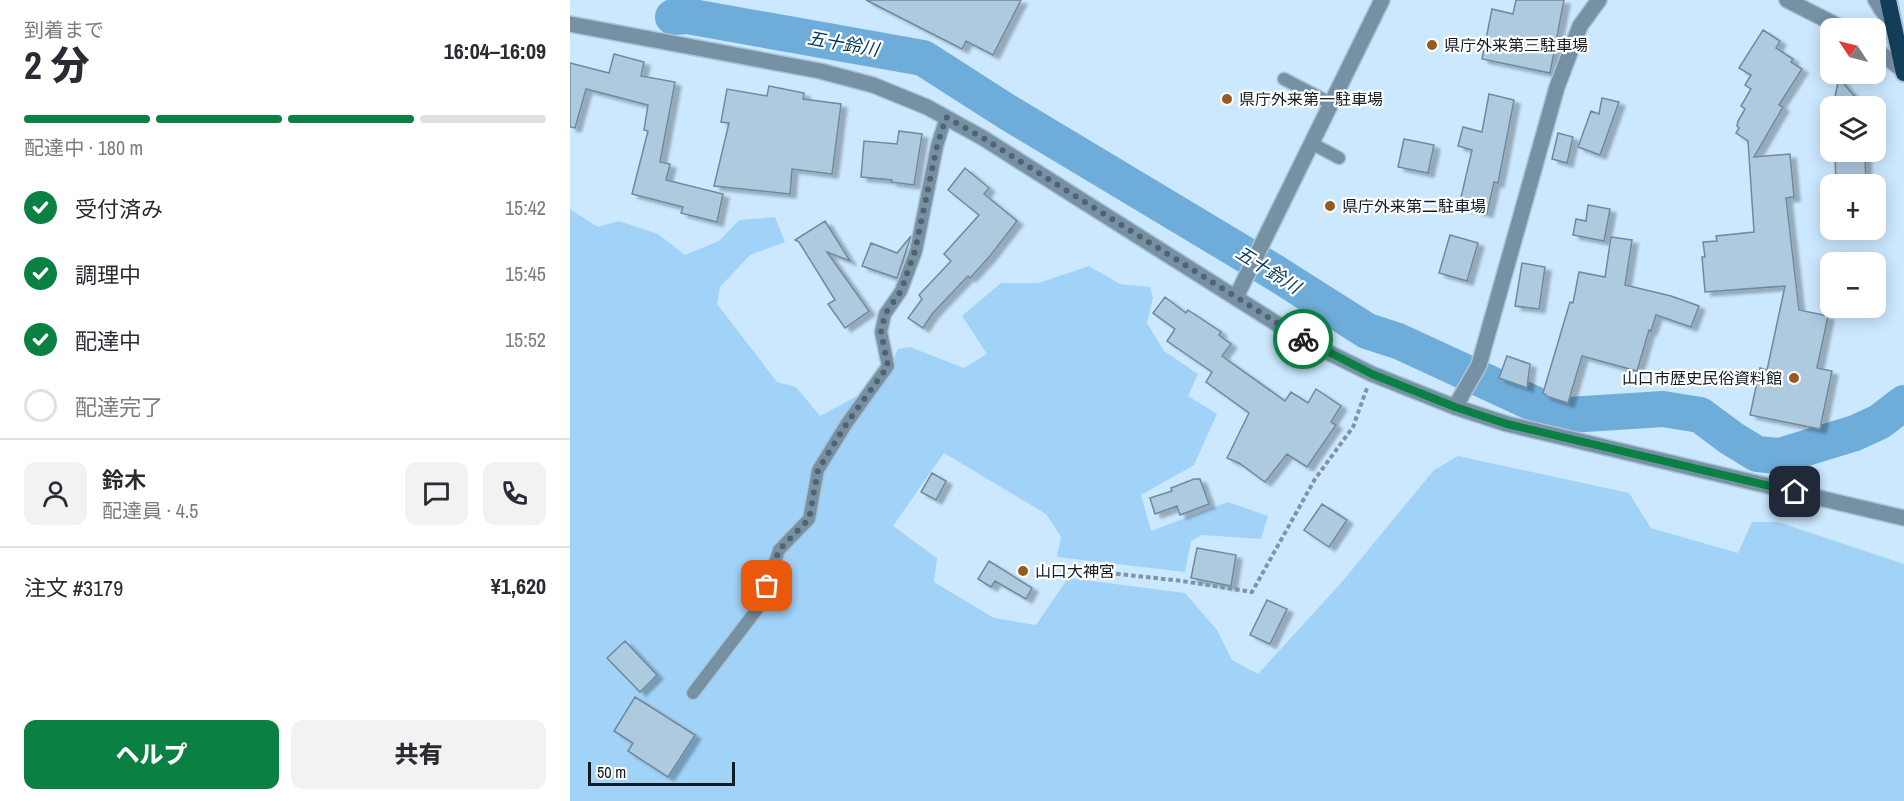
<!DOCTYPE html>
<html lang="ja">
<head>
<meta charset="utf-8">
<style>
  :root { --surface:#fff; --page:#f2f2f3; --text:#2b2b33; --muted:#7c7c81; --line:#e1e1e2; --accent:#0b8043 }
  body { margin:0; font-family:"Archivo Narrow","Noto Sans JP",sans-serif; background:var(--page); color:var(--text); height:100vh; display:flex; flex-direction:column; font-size:22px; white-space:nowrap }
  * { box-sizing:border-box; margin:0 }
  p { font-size:20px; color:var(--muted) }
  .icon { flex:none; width:33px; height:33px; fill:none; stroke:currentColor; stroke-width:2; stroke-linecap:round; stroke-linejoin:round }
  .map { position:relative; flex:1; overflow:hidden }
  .drawer { display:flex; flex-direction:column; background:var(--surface); width:570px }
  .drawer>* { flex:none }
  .needle { width:39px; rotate:305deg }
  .tools { position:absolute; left:1250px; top:18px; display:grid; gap:12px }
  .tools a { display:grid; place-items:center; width:66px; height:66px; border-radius:12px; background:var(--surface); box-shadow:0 3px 15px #0003; font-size:30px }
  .scale { position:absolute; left:18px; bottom:15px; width:147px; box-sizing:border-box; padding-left:6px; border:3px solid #111b22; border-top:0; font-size:16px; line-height:21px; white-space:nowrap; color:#111b22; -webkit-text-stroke:4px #fff; paint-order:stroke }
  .pin { position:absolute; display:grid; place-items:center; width:51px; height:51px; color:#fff; margin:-26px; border-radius:12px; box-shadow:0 3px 9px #0006 }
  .courier { position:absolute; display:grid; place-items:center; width:60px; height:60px; margin:-30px; border:4px solid #0b8043; border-radius:50%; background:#fff; color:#222; box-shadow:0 2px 8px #0007 }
  .overview em { font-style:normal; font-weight:800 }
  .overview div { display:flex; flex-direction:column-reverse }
  .overview { display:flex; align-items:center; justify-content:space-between; height:102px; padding:0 24px }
  h1 { font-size:39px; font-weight:800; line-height:45px }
  .bar { display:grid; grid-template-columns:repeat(4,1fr); gap:9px 6px; align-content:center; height:72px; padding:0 24px }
  .bar i { height:8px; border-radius:4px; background:var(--line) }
  .bar .on { background:var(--accent) }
  .bar p { grid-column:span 4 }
  .line { display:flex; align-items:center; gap:15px; padding:0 24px; border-top:2px solid var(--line) }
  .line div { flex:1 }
  .round { display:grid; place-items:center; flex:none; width:63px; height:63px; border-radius:12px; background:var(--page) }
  ol { padding:0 24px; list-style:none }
  li { display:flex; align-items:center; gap:18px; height:66px }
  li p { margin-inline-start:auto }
  li .icon { padding:6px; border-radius:50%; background:var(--accent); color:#fff; stroke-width:4 }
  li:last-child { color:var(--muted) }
  li i { width:33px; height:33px; border:3px solid var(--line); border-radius:50% }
  .cta { display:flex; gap:12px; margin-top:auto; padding:12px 24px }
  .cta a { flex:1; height:69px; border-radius:12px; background:var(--accent); color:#fff; font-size:24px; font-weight:800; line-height:69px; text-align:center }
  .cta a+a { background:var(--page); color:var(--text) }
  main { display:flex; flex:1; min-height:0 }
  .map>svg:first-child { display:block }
</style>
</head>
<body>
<main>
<section class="drawer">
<div class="overview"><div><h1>2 分</h1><p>到着まで</p></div><em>16:04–16:09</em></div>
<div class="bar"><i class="on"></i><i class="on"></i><i class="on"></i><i></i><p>配達中 · 180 m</p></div>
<ol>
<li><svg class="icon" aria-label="check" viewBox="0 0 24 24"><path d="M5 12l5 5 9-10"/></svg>受付済み<p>15:42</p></li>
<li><svg class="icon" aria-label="check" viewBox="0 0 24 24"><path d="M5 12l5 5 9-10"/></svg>調理中<p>15:45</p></li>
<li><svg class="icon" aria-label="check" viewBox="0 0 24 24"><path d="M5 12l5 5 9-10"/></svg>配達中<p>15:52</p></li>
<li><i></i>配達完了</li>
</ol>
<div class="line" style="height:108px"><a class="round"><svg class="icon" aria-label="person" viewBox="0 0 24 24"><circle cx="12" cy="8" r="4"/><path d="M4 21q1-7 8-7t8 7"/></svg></a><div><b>鈴木</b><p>配達員 · 4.5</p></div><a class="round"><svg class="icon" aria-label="chat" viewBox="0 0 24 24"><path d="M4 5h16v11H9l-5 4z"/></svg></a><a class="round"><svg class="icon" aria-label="phone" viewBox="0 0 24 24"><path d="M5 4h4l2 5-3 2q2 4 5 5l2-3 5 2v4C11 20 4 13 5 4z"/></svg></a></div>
<div class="line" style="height:78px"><div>注文 #3179</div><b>¥1,620</b></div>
<div class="cta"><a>ヘルプ</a><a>共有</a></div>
</section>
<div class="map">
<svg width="1334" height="801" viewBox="0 0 1334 801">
  <defs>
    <filter id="shadow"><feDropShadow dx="6" dy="4" stdDeviation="1.5" flood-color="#0004"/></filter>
  </defs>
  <rect width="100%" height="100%" fill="#cce8fe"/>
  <path fill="#a1d3f8" d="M0 209 28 227 49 221 88 234 115 255 149 241 169 220 205 217 215 242 180 255 150 287 147 304 207 382 226 387 250 416 313 382 328 349 340 347 394 368 417 354 392 316 431 283H468L519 266 550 284 580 287 583 297 577 323 594 351 628 374 618 396 647 414 624 465 571 495 581 531 658 502 698 516 691 539 632 535 621 541 615 572 487 557 491 537 476 514 374 453 323 526 367 558 364 582 424 618 466 625 498 578 615 593 647 630 662 660 688 674 771 583 864 470 888 456 1059 493 1081 528 1168 553 1182 522H1208L1334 564V801H0Z"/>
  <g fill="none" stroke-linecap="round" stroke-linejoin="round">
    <path stroke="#6eadda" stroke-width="36" d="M103 17 117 16 353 58 439 113 704 272 797 331 828 341 980 411 999 415 1093 409 1130 415 1161 438 1187 454 1210 456 1285 433 1309 422 1334 403"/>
  </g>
  <path fill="#aecadf" stroke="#6f899c" stroke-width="1.5" filter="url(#shadow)" d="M296 0H451L423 55 396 41 392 49Z
    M946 0H994L980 73 912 59 922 9 943 14Z
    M1193 30 1210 41 1206 48 1223 59 1221 62 1232 69 1209 105 1213 107 1184 157 1220 154 1224 197 1216 198 1229 310 1258 316 1247 368 1262 371 1250 429 1180 415 1190 368 1197 370 1215 286 1135 292 1132 257H1135L1133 242 1147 241 1146 236 1184 232 1178 141 1166 133 1169 128 1167 126 1168 121 1175 109 1171 106 1181 89 1175 85 1181 75 1169 68Z
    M44 54 74 62 71 76 105 82 90 162 100 164 96 180 153 194 147 222 111 213 113 207 62 194 78 131 74 130 78 105 16 89 5 128 0 127V63L39 73Z
    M1269 78 1279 90 1294 106H1263Z
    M199 86 234 93 233 99 271 104 262 174 222 169 220 194 144 186 159 123 151 122 157 89 197 96Z
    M919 94 944 100 928 183 924 182 917 213 889 206 902 150 888 146 893 127 912 132Z
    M1032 98 1049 102 1030 155 1008 147 1021 111 1029 114Z
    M329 131 352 134 344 185 321 182 322 180 291 177 294 141 327 144Z
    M988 133 1003 137 997 163 982 159Z
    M834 139 864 145 858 173 828 167Z
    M1265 156H1295L1296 184H1266Z
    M395 168 419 188 414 194 447 221 420 256 400 278 398 276 362 314 353 328 338 318 352 299 349 295 381 261 374 254 409 215 378 190Z
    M1018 205 1040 209 1034 241 1003 235 1006 219 1016 221Z
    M255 221 280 261 257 252 299 311 275 328 258 304 265 300 229 242 225 240Z
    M880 235 908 243 897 281 869 273Z
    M341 236 327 278 292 266 301 243 327 253Z
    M1041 237 1062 240 1055 285 1101 296 1129 306 1121 327 1086 315 1081 331 1079 330 1067 371 1012 356 998 403 976 396V395L973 393 1000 302 1003 303 1009 272 1035 277Z
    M952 263 975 267 969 309 945 306Z
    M595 297 616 313 618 310 651 332 649 335 661 344 652 356 715 401 721 392 738 403 746 389 771 406 761 422 766 425 737 467 717 454 695 482 669 463 657 458 679 413 636 382 642 372 597 341 605 329 583 313Z
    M937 356 960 364 957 388 929 378Z
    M362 473 376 481 366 500 351 492Z
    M624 479H630L639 504 610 515 607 506 585 514 580 498 602 491 601 488Z
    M752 504 777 520 759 547 734 530Z
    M627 548 666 555 661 586 621 578Z
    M419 561 462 588 456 599 425 581 421 587 408 579Z
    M697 600 717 609 700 644 680 635Z
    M55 641 87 675 70 692 37 658Z
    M65 697 125 735 98 777 58 751 63 743 44 731Z"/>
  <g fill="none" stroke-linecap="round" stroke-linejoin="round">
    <g stroke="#aac3d6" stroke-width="15">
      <path id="service" d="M1304 0 1310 10 1322 24
        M714 79 762 104
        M741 143 769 158
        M123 693 191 604 209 550 239 519 248 470 277 423 318 366 311 332 315 314 331 291 346 251 367 146 376 117"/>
    </g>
    <g stroke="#aac3d6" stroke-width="18">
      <path id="minor" d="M666 297 812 0
        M885 407 909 365 987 87 1010 26 1029 0"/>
    </g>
    <g stroke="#aac3d6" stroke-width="18">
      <path id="tertiary" d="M1217 0 1272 28
        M0 24 250 71 303 85 357 107 413 138 731 339 802 374 885 407 937 424 1334 518
        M1305 49 1333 70"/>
    </g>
    <g stroke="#aac3d6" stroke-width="20">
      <path id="trunk" d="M1318 0 1334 73"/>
    </g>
    <path stroke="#8094a4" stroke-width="4" stroke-dasharray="4.5 3" stroke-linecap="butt" d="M494 568 612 581 682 592 745 479 783 427 797 388"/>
    <use href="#service" stroke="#7791a4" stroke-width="12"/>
    <use href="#minor" stroke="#7791a4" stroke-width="15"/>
    <use href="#tertiary" stroke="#7791a4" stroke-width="15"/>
    <use href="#trunk" stroke="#133e5a" stroke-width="16"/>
  </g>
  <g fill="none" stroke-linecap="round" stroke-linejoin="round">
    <path stroke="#52636f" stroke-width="6" stroke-dasharray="0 10.8" d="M197 586 209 550 239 519 248 470 277 423 318 366 311 332 315 314 331 291 345 251 367 146 376 117 413 138 733 339"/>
    <path stroke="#0b8043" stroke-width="8" d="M733 339 802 374 885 407 937 424 1225 492"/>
  </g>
  <g fill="#975a1d" stroke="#fff" stroke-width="2">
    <circle cx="862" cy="45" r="6"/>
    <circle cx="657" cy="99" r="6"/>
    <circle cx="760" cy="206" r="6"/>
    <circle cx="1224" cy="378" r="6"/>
    <circle cx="453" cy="571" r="6"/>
  </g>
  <g text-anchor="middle" stroke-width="4.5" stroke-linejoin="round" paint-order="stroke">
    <g font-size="16" fill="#111b22" stroke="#fff" text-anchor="start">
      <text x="874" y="51">県庁外来第三駐車場</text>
      <text x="669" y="105">県庁外来第一駐車場</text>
      <text x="772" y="212">県庁外来第二駐車場</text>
      <text x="1212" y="384" text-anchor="end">山口市歴史民俗資料館</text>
      <text x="465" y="577">山口大神宮</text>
    </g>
    <g font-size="18" font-style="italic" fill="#033856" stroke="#fff">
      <text transform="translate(273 44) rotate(10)" y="6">五十鈴川</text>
      <text transform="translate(698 270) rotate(32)" y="6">五十鈴川</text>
    </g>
  </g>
</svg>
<div class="tools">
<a><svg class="needle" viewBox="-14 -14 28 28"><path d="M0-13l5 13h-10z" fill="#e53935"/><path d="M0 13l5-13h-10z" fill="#7c7c81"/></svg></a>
<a><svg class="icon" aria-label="layers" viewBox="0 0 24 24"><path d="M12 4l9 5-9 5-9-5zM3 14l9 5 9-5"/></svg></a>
<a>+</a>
<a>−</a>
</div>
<div class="scale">50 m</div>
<div class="pin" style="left:197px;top:586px;background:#ea580c"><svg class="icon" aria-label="bag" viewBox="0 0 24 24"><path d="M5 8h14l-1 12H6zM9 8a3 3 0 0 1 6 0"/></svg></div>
<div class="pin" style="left:1225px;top:492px;background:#1f2937"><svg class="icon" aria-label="home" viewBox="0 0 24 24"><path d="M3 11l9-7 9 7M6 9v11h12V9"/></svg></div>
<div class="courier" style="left:733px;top:339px"><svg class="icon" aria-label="bike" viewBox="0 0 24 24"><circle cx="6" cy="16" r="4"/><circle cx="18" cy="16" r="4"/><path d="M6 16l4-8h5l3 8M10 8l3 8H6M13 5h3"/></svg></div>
</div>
</main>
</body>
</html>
